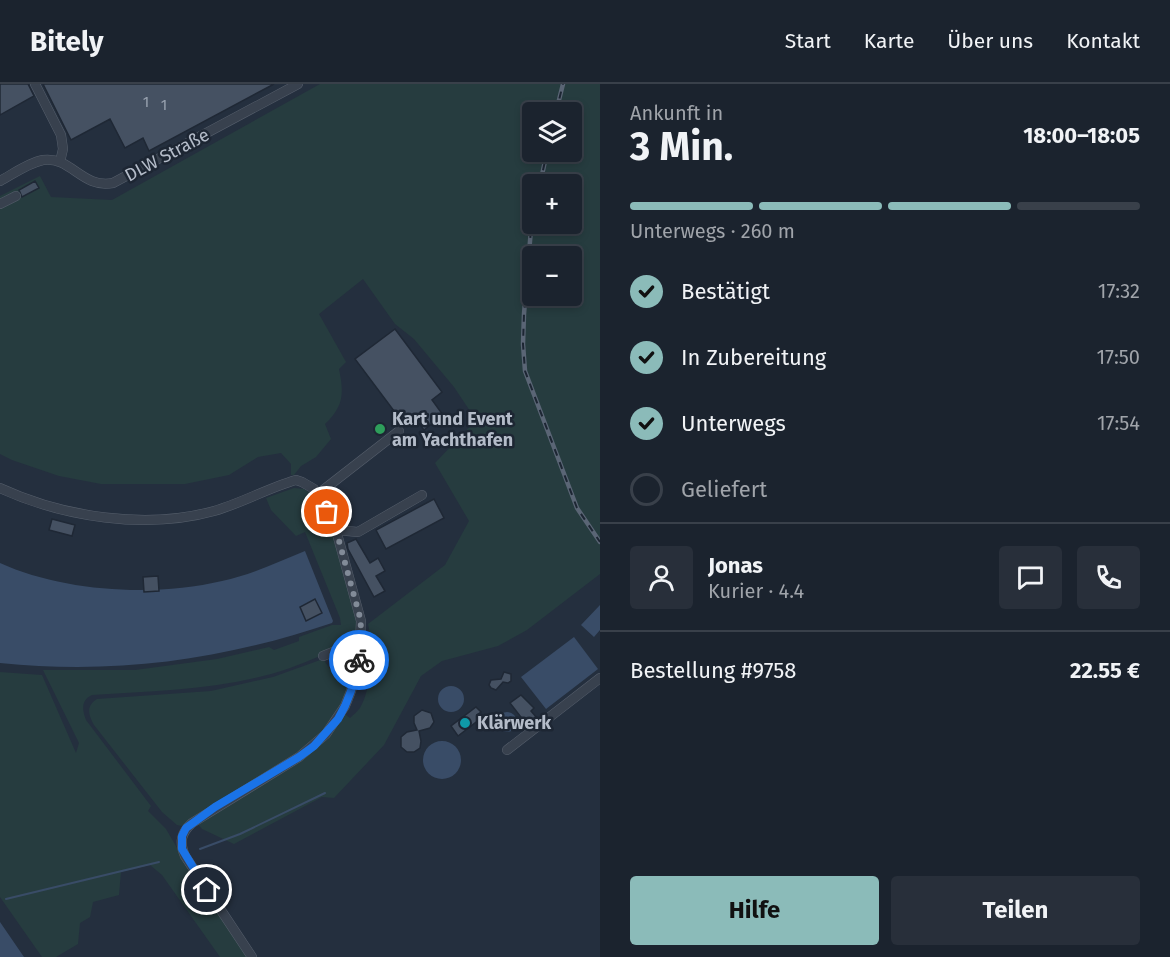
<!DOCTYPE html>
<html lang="de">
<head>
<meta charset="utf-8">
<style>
  :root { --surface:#1b232e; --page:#282f3a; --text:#f1f3f6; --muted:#a0a4aa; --line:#39404a; --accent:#8bbbb9 }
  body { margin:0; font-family:"Fira Sans",sans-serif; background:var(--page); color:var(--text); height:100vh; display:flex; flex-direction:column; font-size:22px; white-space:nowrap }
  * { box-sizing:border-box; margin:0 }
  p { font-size:20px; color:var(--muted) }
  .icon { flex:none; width:33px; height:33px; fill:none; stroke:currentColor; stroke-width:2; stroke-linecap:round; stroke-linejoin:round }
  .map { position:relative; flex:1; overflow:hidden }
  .drawer { display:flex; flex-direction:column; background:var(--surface); width:570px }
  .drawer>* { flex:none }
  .fabs { position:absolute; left:522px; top:18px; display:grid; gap:12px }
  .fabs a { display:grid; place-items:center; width:60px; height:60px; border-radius:6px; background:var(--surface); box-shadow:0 3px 9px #0003,0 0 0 2px var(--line); font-size:30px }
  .pin { position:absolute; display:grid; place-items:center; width:51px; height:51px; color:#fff; margin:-26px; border:3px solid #fff; border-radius:50%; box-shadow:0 2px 6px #0007 }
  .courier { position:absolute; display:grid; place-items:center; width:60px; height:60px; margin:-30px; border:4px solid #1a73e8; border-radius:50%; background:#fff; color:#222; box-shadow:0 2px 8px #0007 }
  .headline em { font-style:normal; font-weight:700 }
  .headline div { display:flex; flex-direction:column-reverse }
  .headline { display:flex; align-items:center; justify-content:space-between; height:102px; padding:0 30px }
  h1 { font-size:39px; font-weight:700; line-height:45px }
  .bar { display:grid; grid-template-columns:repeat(4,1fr); gap:9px 6px; align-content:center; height:72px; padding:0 30px }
  .bar i { height:8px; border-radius:4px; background:var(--line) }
  .bar .active { background:var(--accent) }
  .bar p { grid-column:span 4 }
  .line { display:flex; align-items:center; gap:15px; padding:0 30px; border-top:2px solid var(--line) }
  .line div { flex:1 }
  .round { display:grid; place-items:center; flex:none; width:63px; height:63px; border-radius:6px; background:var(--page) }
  ol { padding:0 30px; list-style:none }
  li { display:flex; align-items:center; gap:18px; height:66px }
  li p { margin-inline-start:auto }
  li .icon { padding:6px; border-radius:50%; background:var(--accent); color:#111; stroke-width:4 }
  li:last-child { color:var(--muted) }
  li i { width:33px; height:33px; border:3px solid var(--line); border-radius:50% }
  .action { display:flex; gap:12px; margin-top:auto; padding:12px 30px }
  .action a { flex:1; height:69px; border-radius:6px; background:var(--accent); color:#111; font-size:24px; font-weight:700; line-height:69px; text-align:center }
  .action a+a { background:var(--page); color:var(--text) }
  header { display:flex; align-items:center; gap:36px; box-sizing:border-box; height:84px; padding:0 30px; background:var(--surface); border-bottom:2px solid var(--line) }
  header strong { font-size:28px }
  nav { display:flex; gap:33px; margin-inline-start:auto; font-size:21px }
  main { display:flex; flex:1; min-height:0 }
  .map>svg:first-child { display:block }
</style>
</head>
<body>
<header>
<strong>Bitely</strong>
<nav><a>Start</a><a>Karte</a><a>Über uns</a><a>Kontakt</a></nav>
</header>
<main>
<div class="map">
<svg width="600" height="873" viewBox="0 0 600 873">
  <rect width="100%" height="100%" fill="#242f3e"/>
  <path fill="#263c3f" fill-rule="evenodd" d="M320 0H600V490L527 546 498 562 442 577 421 592 384 661 334 714 322 713 234 760 202 745 193 734 182 742 177 741 162 728 94 641C88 630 86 622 97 615L211 607 273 593 323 575 330 585 346 580 354 583 349 606 339 626 350 634C353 631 357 628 360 624 372 604 373 562 368 540L445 481 469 437 435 379 476 336 454 303 414 255 395 240 363 195 319 230 346 278 339 285C344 309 344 322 325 340L331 355 316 373 301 382 294 391H291V380L281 369 258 373 229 391 185 400H101L59 392 12 376 0 370V112L40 92 51 113 112 116ZM532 28H572V68H532ZM532 100H572V140H532ZM532 172H572V212H532Z
    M294 404 304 405 310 409 334 455 358 540 355 555 350 559C330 567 310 577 290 584 227 606 158 607 92 611 81 616 82 626 86 636L151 722 148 727 166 745 190 786 250 873H220L162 791 150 781 121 788 119 811 93 818 90 833 80 839 78 860 56 873H42L0 813V588L42 591 76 669 79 659 43 586H135L217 575 269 563 274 566 299 557V553L332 541H341L340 534 305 448 296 452 271 426 266 414Z"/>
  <path fill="#394c67" d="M305 467 333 537 332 539C222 576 115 591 0 579V479C64 508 154 513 222 497 251 491 278 478 305 467Z
    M600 521V546L594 553 581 541Z
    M574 553 598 585 546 625 521 593Z
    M438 615a13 13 0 1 1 26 0a13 13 0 1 1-26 0Z
    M497 638a10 10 0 1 1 20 0a10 10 0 1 1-20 0Z
    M423 676a19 19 0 1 1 38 0a19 19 0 1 1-38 0Z
    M0 838 24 873H0Z"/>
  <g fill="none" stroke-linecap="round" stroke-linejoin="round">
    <path stroke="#394c67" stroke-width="2" d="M200 765 240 750 325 709
      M6 815 159 778"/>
  </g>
  <path fill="#455162" stroke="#1f2835" stroke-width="1.5" d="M0 0H28L34 12 0 31Z
    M43 0H274L149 67 143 54 125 64 110 35 71 56Z
    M35 97 39 104 22 113 19 106Z
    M395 245 442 308 432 316 443 331 424 346 413 332 403 339 355 275Z
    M434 415 444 434 386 465 376 446Z
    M52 435 75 441 72 452 49 446Z
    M356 455 370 479 378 474 385 487 376 492 385 507 374 513 348 465 347 459Z
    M158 492 159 507 144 508 143 493Z
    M315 515 322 529 306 537 300 523Z
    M504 588 511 590V597L508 599 503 598 496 606 491 604 489 601 491 596 501 595Z
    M521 611 534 624 531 627 537 634 527 641 510 619Z
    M476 623 481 628 477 631 480 635 458 652 451 642Z
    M422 626 431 629 434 638 430 644 419 647 421 657 420 664 414 668H407L401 663V653L407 648 417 646 414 639V632Z"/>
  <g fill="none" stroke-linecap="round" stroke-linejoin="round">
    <g stroke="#565f6c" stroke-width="10">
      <path id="minor" d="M35 0 61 51 63 65 60 78
        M0 97C13 90 28 79 43 76 71 72 82 105 113 99L298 0
        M0 120 16 112
        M0 404C63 433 146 446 214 427 242 419 268 404 296 396L302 398 314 405 336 446 361 537 359 577 351 607 345 622 326 650 299 673 192 739C181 749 179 758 185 772L252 873
        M318 410 399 347
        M336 446 358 448 422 411
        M323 572 361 557
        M507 666 600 594"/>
    </g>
    <use href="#minor" stroke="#38414e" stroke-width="9"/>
    <g stroke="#5a6575" stroke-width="4.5">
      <path id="rail" d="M556 28 563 0
        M540 100 547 68
        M532 133 524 230 523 260 525 287 577 424 600 458"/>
    </g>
    <use href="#rail" stroke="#1d2633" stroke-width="2" stroke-dasharray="7" stroke-linecap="butt"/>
  </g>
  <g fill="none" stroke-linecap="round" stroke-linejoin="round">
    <path stroke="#828b98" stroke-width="6" stroke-dasharray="0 10.8" d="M327 428 336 446 361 537 359 576"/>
    <path stroke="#1a73e8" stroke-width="8" d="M207 806 182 765V752L186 744 215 723 299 673 314 662 338 635 345 622 351 607 359 576"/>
  </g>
  <circle fill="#2e9e5b" stroke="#1d2633" stroke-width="2" cx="380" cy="345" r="6"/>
  <circle fill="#0f9aa8" stroke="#1d2633" stroke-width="2" cx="465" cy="639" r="6"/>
  <g text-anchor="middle" stroke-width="5" stroke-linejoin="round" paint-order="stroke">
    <g font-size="15" fill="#98a1af">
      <text x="146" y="23">1</text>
      <text x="164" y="26">1</text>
    </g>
    <g font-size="18" fill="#b4bcc9" stroke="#1d2633">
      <text transform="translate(167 71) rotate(-28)" y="6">DLW Straße</text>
    </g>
    <g font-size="18" font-weight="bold" fill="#b4bcc9" stroke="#1d2633" text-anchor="start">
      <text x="392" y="341">Kart und Event<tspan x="392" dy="21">am Yachthafen</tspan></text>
      <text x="477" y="645">Klärwerk</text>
    </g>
  </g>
</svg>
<div class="fabs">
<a><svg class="icon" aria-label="layers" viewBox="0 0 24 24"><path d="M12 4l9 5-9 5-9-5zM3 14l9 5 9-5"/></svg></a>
<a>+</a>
<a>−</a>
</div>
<div class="pin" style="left:327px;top:428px;background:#ea580c"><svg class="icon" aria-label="bag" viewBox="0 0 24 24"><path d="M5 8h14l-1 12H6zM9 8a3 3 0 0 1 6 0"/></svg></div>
<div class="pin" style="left:207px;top:806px;background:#1f2937"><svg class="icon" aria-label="home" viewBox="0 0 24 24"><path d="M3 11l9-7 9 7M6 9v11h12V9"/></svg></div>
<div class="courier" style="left:359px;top:576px"><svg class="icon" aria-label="bike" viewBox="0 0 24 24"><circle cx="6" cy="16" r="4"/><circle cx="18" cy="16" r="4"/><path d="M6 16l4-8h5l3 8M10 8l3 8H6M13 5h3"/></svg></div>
</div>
<section class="drawer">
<div class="headline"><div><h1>3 Min.</h1><p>Ankunft in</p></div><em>18:00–18:05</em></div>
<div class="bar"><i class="active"></i><i class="active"></i><i class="active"></i><i></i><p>Unterwegs · 260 m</p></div>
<ol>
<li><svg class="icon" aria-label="check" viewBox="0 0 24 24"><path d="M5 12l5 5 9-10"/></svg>Bestätigt<p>17:32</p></li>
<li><svg class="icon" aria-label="check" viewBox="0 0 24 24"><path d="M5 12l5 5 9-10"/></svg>In Zubereitung<p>17:50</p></li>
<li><svg class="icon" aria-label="check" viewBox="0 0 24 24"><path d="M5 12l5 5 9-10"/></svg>Unterwegs<p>17:54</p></li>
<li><i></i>Geliefert</li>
</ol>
<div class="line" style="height:108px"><a class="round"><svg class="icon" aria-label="person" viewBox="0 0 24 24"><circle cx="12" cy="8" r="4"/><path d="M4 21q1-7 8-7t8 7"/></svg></a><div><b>Jonas</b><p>Kurier · 4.4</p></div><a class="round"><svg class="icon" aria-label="chat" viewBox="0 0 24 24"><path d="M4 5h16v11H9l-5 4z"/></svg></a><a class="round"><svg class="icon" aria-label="phone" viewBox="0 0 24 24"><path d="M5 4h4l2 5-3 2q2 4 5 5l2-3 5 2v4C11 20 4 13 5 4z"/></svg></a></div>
<div class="line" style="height:78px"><div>Bestellung #9758</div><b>22.55 €</b></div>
<div class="action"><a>Hilfe</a><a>Teilen</a></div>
</section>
</main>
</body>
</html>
